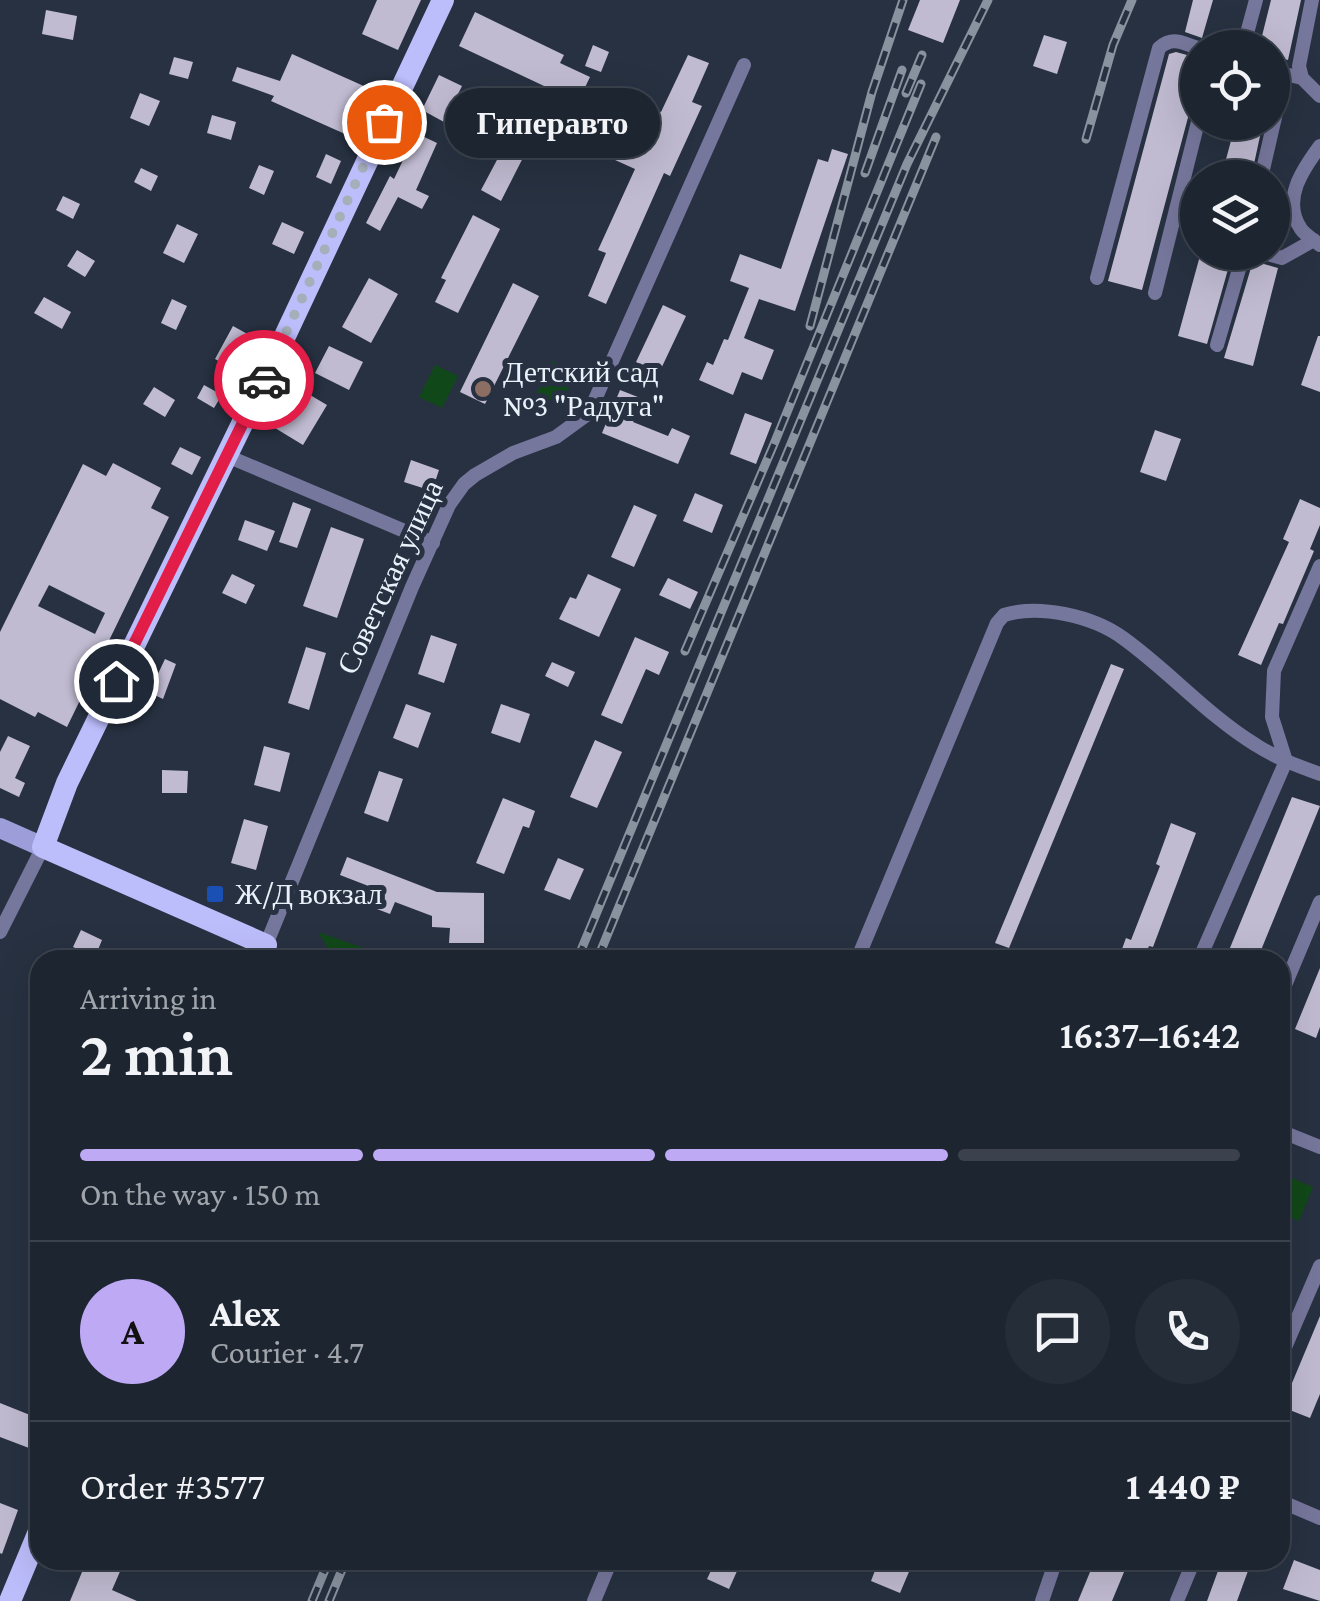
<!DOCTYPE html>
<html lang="en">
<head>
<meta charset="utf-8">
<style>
  :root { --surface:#1d2531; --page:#252d39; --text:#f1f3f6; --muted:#a0a5ab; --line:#3b424d; --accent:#bea9f5 }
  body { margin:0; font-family:"Crimson Pro",serif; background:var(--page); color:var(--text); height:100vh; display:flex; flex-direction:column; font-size:38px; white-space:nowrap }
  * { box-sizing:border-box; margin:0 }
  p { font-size:32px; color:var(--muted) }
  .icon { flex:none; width:55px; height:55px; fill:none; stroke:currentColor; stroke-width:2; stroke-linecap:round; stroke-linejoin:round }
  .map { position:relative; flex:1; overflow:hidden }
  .sheet { position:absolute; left:30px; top:950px; width:1260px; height:620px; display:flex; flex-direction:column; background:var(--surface); border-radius:30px; box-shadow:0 10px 40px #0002,0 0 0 2px var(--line) }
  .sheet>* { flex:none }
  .buttons { position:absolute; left:1180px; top:30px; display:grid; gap:20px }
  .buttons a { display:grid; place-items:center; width:110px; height:110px; border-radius:50%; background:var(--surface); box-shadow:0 10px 40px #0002,0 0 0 2px var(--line); font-size:50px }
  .pin { position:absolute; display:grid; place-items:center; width:85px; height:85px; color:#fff; margin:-42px; border:5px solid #fff; border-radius:50%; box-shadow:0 2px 10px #0007 }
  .courier { position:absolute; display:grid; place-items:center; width:100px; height:100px; margin:-50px; border:8px solid #e11d48; border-radius:50%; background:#fff; color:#222; box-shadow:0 2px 12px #0007 }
  .bubble { position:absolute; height:70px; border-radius:35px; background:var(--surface); box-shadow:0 10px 40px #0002,0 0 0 2px var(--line); font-size:32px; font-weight:600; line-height:70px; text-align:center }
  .overview em { font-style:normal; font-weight:600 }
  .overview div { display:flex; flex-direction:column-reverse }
  .overview { display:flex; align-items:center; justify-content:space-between; height:170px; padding:0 50px }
  h1 { font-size:65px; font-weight:600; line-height:75px }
  .bar { display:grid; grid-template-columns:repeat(4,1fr); gap:15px 10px; align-content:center; height:120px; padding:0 50px }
  .bar i { height:12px; border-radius:8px; background:var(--line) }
  .bar .selected { background:var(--accent) }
  .bar p { grid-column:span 4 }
  .line { display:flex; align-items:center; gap:25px; padding:0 50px; border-top:2px solid var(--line) }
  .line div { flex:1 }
  .round { display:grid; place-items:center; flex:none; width:105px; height:105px; border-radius:52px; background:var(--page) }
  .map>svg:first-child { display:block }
</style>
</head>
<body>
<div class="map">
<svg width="1320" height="1601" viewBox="0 0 1320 1601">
  <rect width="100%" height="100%" fill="#273141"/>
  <path fill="#114819" d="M552 361 576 373 560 405 537 393Z
    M435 365 458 376 442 408 419 397Z
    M318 932 398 960H335Z
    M1280 1173 1313 1187 1299 1221 1280 1213Z"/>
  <path fill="#c0bbd1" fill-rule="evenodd" d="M377 0H421L398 50 362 34Z
    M920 0H960L943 43 908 30Z
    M1193 0H1213L1202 38 1185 32Z
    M1271 0H1301L1288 60 1272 56V48H1259Z
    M46 10 77 16 73 40 42 34Z
    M475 12 564 55 560 63 590 77 578 102 459 46Z
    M1044 35 1067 42 1057 74 1033 66Z
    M593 45 609 52 601 72 585 66Z
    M1176 52 1198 58V80L1142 290 1108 281 1169 54Z
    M292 54 375 91 354 138 271 101 274 96 232 81 237 67 280 81Z
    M688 55 709 63 692 102 702 106 670 176 664 173 606 304 588 296 606 253 598 250 635 169 604 155 629 97 661 112Z
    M174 57 193 62 188 79 169 74Z
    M439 75 462 86 444 122 422 110Z
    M140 93 160 101 149 126 130 118Z
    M212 115 236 122 231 140 207 133Z
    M1236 122H1263L1251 178H1221Z
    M514 128 533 138 501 201 481 190Z
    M416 133 437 143 416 190 429 196 422 209 398 197 380 231 366 223 390 176 394 179Z
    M832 149 848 154 795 311 759 299 744 338 774 350 762 380 742 372 733 395 699 380 707 362 713 365 724 339 728 340 749 288 730 281 740 254 781 269 818 159 828 162Z
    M326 154 341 161 331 184 316 177Z
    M259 165 274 171 264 195 249 188Z
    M141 168 158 176 151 191 134 182Z
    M63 196 80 204 73 219 56 210Z
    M473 215 500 229 458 313 435 302 446 280 441 278Z
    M282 222 304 232 294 254 272 244Z
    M177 224 198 234 184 263 163 253Z
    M77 250 95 261 85 277 67 266Z
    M1201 252H1231L1232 255 1207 344 1178 336Z
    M1253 261 1278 268 1253 366 1224 358Z
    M369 278 398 294 371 343 342 327Z
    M513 283 539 296 485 404 460 392Z
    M44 297 71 312 62 329 34 313Z
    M172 299 187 306 176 330 161 323Z
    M663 305 686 316 659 373 636 362Z
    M233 326 251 336 233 369 215 359Z
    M1318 336H1320V392L1301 385Z
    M329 346 363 362 349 390 315 373Z
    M204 385 222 395 214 408 197 398Z
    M154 387 175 400 165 417 143 404Z
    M300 389 327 405 303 445 275 428Z
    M620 390 643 399 633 422 668 436 672 428 690 436 678 464 602 433Z
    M745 413 772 423 756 464 730 454Z
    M1155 430 1181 439 1166 481 1140 472Z
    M180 447 201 457 192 475 171 464Z
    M411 460 439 470 432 491 404 482Z
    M113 463 161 488 151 508 169 517 67 727 38 712 35 717 0 699V632L83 464 106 476ZM49 585 105 613 95 634 38 606Z
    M695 493 723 505 712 533 683 521Z
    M1300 499 1320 508V525L1310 549 1314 551 1283 624 1279 623 1261 665 1238 655 1289 542 1283 539Z
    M293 502 311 509 297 548 279 542Z
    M634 505 657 515 634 567 611 557Z
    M245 520 275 531 267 551 238 540Z
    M331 527 364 539 337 618 303 606Z
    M232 574 255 585 246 604 222 593Z
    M588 574 621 589 599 637 559 619 570 597 576 599Z
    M668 578 698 592 690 609 659 595Z
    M431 635 457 644 444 683 418 674Z
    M635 637 669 652 659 675 646 669 622 724 601 715Z
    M306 647 326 653 309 710 288 703Z
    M165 659 176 664 163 699 144 690 152 676 156 678Z
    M552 662 575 672 568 687 545 676Z
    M1111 664 1124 669 1009 948 995 943Z
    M406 704 431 713 418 748 393 738Z
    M501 704 530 714 520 743 491 733Z
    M8 736 30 746 15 778 25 783 19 797 0 788V752Z
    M595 740 622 752 597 808 570 797Z
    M264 746 290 753 280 792 254 785Z
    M162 770 188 771 187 793H162Z
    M379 771 403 779 388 822 364 813Z
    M1292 797 1320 806 1257 960H1225Z
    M503 798 535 811 529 828 523 826 504 874 476 863Z
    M244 819 268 826 256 870 231 863Z
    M1171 823 1196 833 1153 947 1149 946 1143 960H1118L1126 938 1131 940 1160 866 1156 864Z
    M347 857 437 892 484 893V943H449L450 928 432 927V916L395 902 390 914 364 904 371 887 340 875Z
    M558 858 584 869 570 900 544 890Z
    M81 930 102 940 95 957 73 947Z
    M1320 968V1027L1316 1038 1295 1029Z
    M1320 1316V1394L1310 1418 1282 1407Z
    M0 1403 40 1419 29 1448 0 1437Z
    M0 1503 18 1510 2 1554 0 1553Z
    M87 1560H125L112 1590 137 1601H70Z
    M716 1560H742L729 1589 707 1579Z
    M879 1560H914L900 1593 871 1581Z
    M1095 1560H1129L1112 1601H1078Z
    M1222 1560H1252L1237 1601H1207Z
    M1294 1560 1320 1570V1601L1283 1589Z"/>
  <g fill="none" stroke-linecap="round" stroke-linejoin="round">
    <path stroke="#76779c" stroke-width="14" d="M1312 0 1299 66 1302 78 1320 96
      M1243 48 1256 0
      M1320 146C1303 169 1281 200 1301 229 1305 235 1315 241 1320 245
      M1261 178 1285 74 1302 78
      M1260 252 1282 258 1314 240
      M1097 278 1159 48C1173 36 1182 43 1198 48
      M1155 293 1198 122
      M1217 345 1244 252
      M227 456 433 543
      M0 932 43 847
      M266 945 412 587 449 505 464 484 475 475 513 453 556 437 589 413 744 65
      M857 960 997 623 1004 615C1039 604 1093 616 1123 638 1169 671 1207 715 1256 745 1276 758 1298 766 1320 774
      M1199 960 1286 761 1272 717 1274 671 1320 566
      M1280 997 1320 902
      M1280 1131 1320 1147
      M1280 1359 1320 1266
      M1280 1501 1320 1518
      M594 1601 611 1560
      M1042 1601 1056 1560
      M1177 1601 1194 1560"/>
    <path stroke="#9c9dd9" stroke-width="20" d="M0 828 43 847"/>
    <path stroke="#bcbdfb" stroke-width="22" d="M260 960 266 945 43 847 67 783 284 338 443 0
      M10 1601 40 1529"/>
    <g stroke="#89929f" stroke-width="9">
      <path id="rail" d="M906 93 922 55
        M1086 139 1113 45 1132 0
        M865 173 902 70
        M810 326 872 92 903 0
        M685 651 774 444 921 84
        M577 960 907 164 988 0
        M597 960 936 137
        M312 1601 329 1560
        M329 1601 346 1560"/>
    </g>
    <use href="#rail" stroke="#273141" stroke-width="5" stroke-dasharray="15" stroke-linecap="butt"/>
  </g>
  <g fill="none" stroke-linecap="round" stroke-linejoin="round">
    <path stroke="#a6aeba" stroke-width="10" stroke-dasharray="0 18" d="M264 380 384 122"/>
    <path stroke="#e11d48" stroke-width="12" d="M116 681 264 380"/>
  </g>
  <circle fill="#8d6e63" stroke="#273141" stroke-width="4" cx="483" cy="389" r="10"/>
  <rect fill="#1a4fb4" stroke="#273141" stroke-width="4" x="205" y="884" width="20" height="20" rx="5"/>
  <g text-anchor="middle" stroke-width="10" stroke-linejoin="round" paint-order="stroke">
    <g font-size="30" fill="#eaf1fb" stroke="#273141" text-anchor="start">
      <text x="503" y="382">Детский сад<tspan x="503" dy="34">№3 "Радуга"</tspan></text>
      <text x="235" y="904">Ж/Д вокзал</text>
    </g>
    <g font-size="30" fill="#eaf1fb" stroke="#273141">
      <text transform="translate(390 577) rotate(-65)" y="10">Советская улица</text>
    </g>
  </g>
</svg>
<div class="buttons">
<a><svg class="icon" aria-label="locate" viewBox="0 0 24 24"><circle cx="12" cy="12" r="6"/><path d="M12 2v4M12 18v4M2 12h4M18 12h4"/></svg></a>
<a><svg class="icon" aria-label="layers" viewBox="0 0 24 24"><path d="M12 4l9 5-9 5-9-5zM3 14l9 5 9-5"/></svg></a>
</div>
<div class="pin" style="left:384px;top:122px;background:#ea580c"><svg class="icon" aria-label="bag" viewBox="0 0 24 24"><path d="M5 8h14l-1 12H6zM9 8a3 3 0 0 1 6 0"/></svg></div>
<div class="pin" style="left:116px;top:681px;background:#1f2937"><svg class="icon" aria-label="home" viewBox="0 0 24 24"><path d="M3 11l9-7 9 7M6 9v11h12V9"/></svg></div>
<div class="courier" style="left:264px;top:380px"><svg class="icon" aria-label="car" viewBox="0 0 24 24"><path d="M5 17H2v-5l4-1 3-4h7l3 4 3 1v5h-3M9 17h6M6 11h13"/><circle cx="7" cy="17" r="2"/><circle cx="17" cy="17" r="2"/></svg></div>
<div class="bubble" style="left:445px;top:88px;width:215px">Гиперавто</div>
<section class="sheet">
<div class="overview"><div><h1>2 min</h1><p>Arriving in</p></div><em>16:37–16:42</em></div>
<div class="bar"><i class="selected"></i><i class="selected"></i><i class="selected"></i><i></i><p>On the way · 150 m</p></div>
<div class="line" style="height:180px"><b class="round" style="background:var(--accent);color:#111">A</b><div><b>Alex</b><p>Courier · 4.7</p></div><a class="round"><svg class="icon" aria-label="chat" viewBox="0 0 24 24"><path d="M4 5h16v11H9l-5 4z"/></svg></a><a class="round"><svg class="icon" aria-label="phone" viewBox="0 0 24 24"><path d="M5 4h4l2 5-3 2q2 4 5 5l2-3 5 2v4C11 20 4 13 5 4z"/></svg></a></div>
<div class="line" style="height:130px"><div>Order #3577</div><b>1 440 ₽</b></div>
</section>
</div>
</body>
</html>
